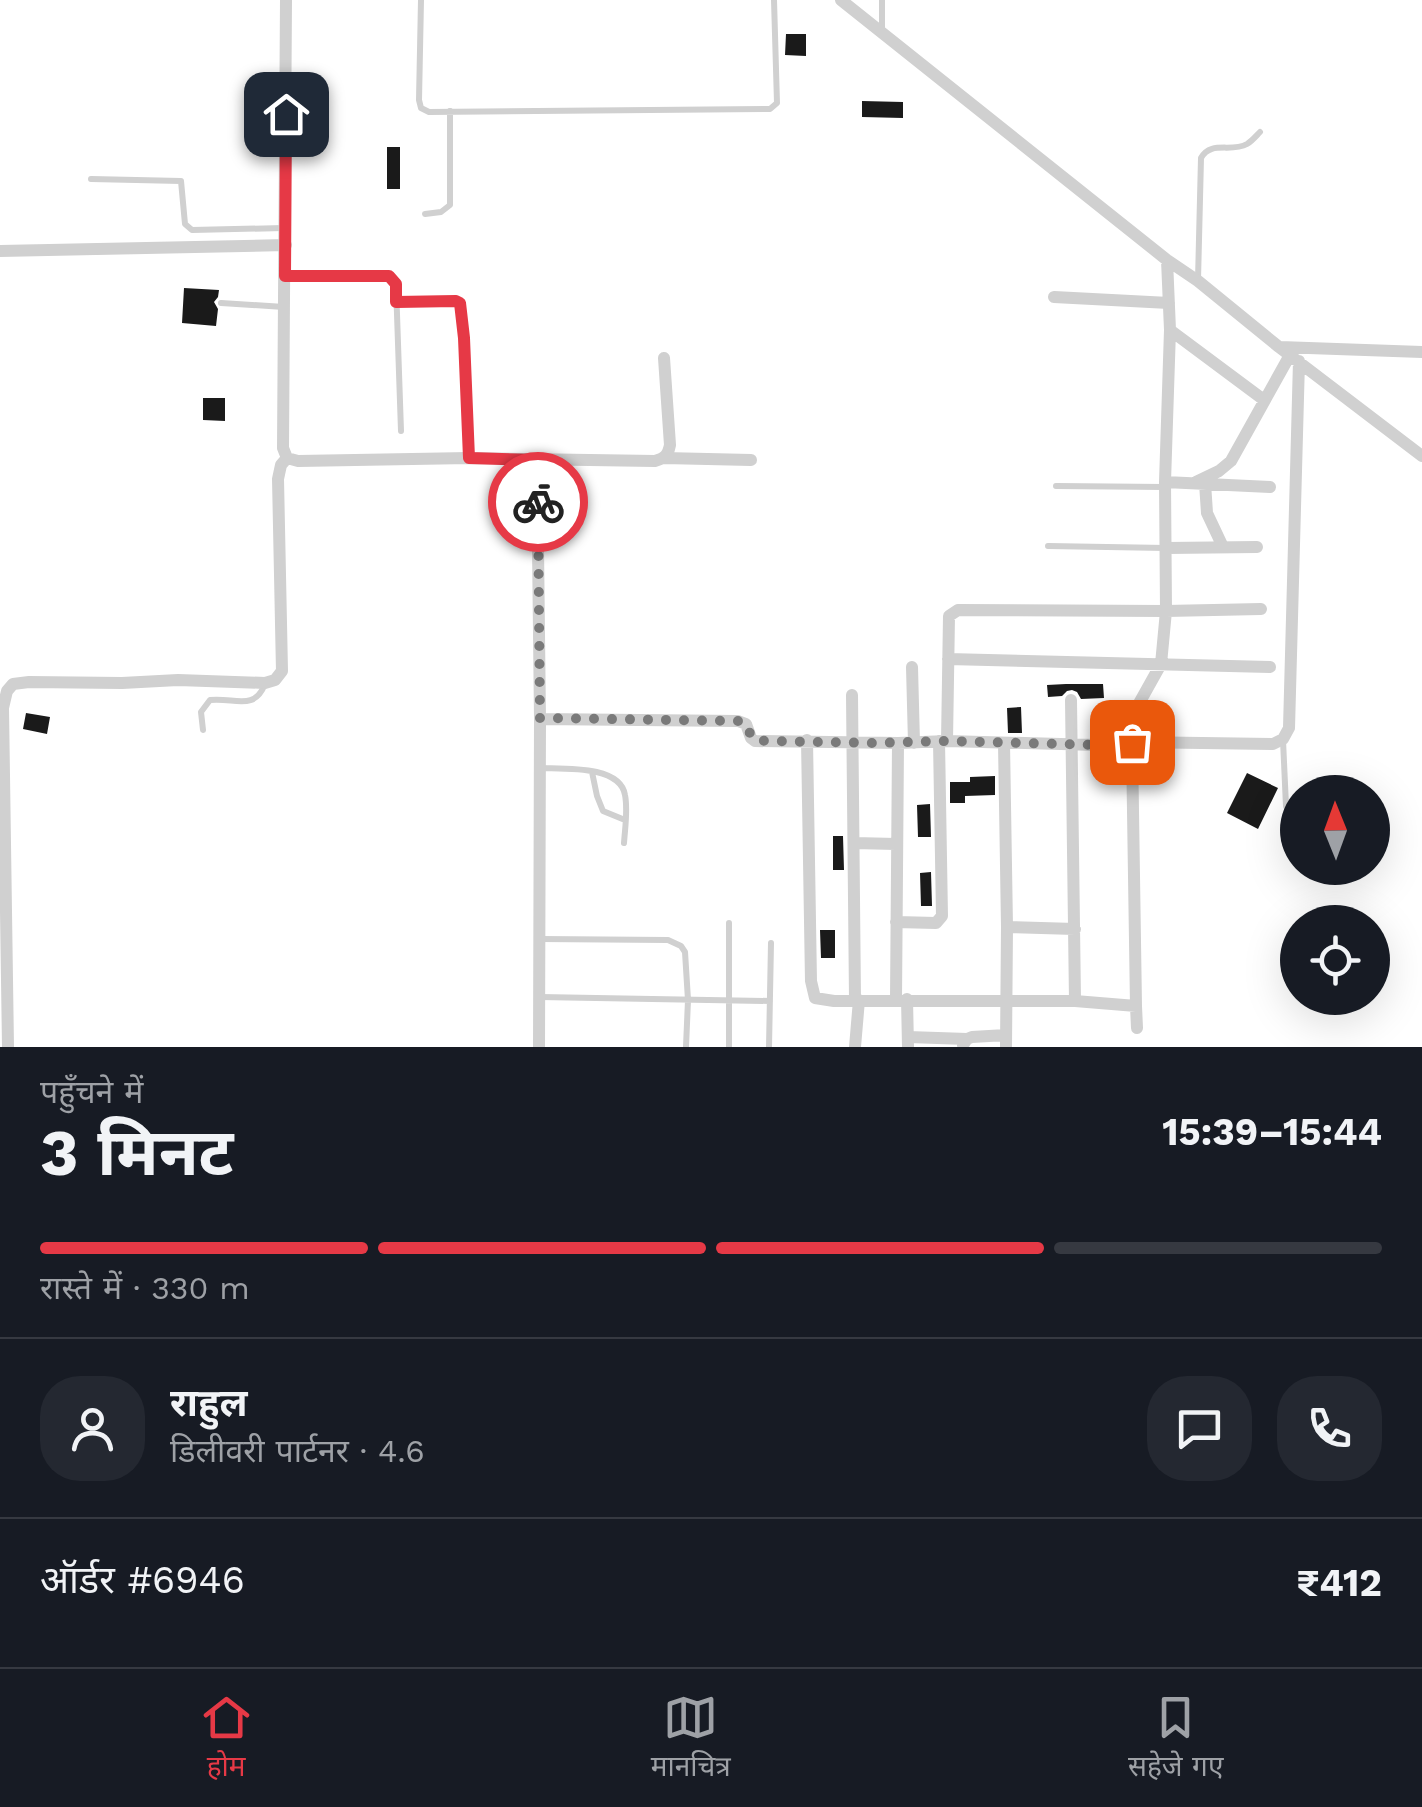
<!DOCTYPE html>
<html lang="hi">
<head>
<meta charset="utf-8">
<style>
  :root { --surface:#171b24; --page:#242831; --text:#f1f3f6; --muted:#9ea1a6; --line:#363941; --accent:#e63946 }
  body { margin:0; font-family:"Work Sans","Noto Sans Devanagari",sans-serif; background:var(--page); color:var(--text); height:100vh; display:flex; flex-direction:column; font-size:38px; white-space:nowrap }
  * { box-sizing:border-box; margin:0 }
  p { font-size:32px; color:var(--muted) }
  .icon { flex:none; width:55px; height:55px; fill:none; stroke:currentColor; stroke-width:2; stroke-linecap:round; stroke-linejoin:round }
  .map { position:relative; height:1047px; overflow:hidden }
  .sheet { display:flex; flex-direction:column; background:var(--surface); flex:1 }
  .sheet>* { flex:none }
  .needle { width:65px; rotate:359deg }
  .buttons { position:absolute; left:1280px; top:775px; display:grid; gap:20px }
  .buttons a { display:grid; place-items:center; width:110px; height:110px; border-radius:50%; background:var(--surface); box-shadow:0 10px 40px #0002; font-size:50px }
  .pin { position:absolute; display:grid; place-items:center; width:85px; height:85px; color:#fff; margin:-42px; border-radius:20px; box-shadow:0 5px 15px #0006 }
  .courier { position:absolute; display:grid; place-items:center; width:100px; height:100px; margin:-50px; border:8px solid #e63946; border-radius:50%; background:#fff; color:#222; box-shadow:0 2px 12px #0007 }
  .summary em { font-style:normal; font-weight:700 }
  .summary div { display:flex; flex-direction:column-reverse }
  .summary { display:flex; align-items:center; justify-content:space-between; height:170px; padding:0 40px }
  h1 { font-size:65px; font-weight:700; line-height:75px }
  .bar { display:grid; grid-template-columns:repeat(4,1fr); gap:15px 10px; align-content:center; height:120px; padding:0 40px }
  .bar i { height:12px; border-radius:8px; background:var(--line) }
  .bar .selected { background:var(--accent) }
  .bar p { grid-column:span 4 }
  .line { display:flex; align-items:center; gap:25px; padding:0 40px; border-top:2px solid var(--line) }
  .line div { flex:1 }
  .round { display:grid; place-items:center; flex:none; width:105px; height:105px; border-radius:40px; background:var(--page) }
  .tab-bar { display:flex; justify-content:space-around; align-items:center; height:140px; border-top:2px solid var(--line); background:var(--surface); font-size:28px; color:var(--muted) }
  .tab-bar a { display:grid; justify-items:center; gap:5px }
  .tab-bar .selected { color:var(--accent) }
  .map>svg:first-child { display:block }
</style>
</head>
<body>
<div class="map">
<svg width="1422" height="1047" viewBox="0 0 1422 1047">
  <rect width="100%" height="100%" fill="#fff"/>
  <path fill="#1a1a1a" d="M786 34H806V56L785 55Z
    M862 101 903 102V118L862 117Z
    M387 147H400V189H387Z
    M184 288 219 290 218 297 214 302 218 309 216 326 182 323Z
    M203 398H225V421L203 420Z
    M1066 684H1103L1104 698 1081 699 1077 692 1072 690 1067 691 1062 696 1048 697 1047 685Z
    M1021 707 1022 733H1008L1007 708Z
    M26 713 50 717 47 734 23 729Z
    M1247 773 1278 788 1258 829 1227 813Z
    M995 776V795L965 796V803H950V782H970V777Z
    M930 804 931 837H918L917 805Z
    M833 836H843L844 870H833Z
    M931 872 932 906H921L920 873Z
    M820 930H835V958H821Z"/>
  <g fill="none" stroke-linecap="round" stroke-linejoin="round">
    <path stroke="#d0d0d0" stroke-width="6" d="M421 0 419 100 421 108 429 112 770 109 777 103 774 0
      M882 0V31
      M91 179 181 181 185 224 192 230 283 228
      M425 214 441 212 450 205V111
      M286 277 384 275 392 278 396 285 401 431
      M1198 280 1201 158C1211 140 1231 153 1247 144 1252 141 1256 136 1260 132
      M397 302 456 301 461 305 469 457
      M221 303 284 307
      M1056 486 1164 487
      M1048 546 1166 548
      M203 730 201 712 210 700C234 697 254 712 265 684
      M1283 740 1286 806
      M540 768C564 769 620 765 625 795 628 810 625 828 624 843
      M592 772 597 796 603 811 625 820
      M540 939 668 940 681 946 685 952 688 1000 686 1047
      M540 997 770 1001
      M729 1047V923
      M769 1047 771 943"/>
    <path stroke="#d0d0d0" stroke-width="12" d="M286 0 283 448 287 458 298 461 469 458 655 461C665 458 668 455 670 445L664 358
      M841 0 1167 260 1198 281 1279 347 1422 456
      M0 251 286 245
      M1054 297 1169 303
      M1170 330 1264 400
      M1280 347 1422 352
      M664 458 751 460
      M537 461 540 719 539 1047
      M1165 482 1270 487
      M1196 482 1219 471 1231 461 1290 355
      M1205 483 1207 513 1223 547
      M1167 548 1257 547
      M948 659 1270 667
      M912 667 914 743
      M852 695 855 1000
      M1071 700 1075 1001
      M540 719 738 721 746 724 751 738 755 741 898 743 947 741 1132 746
      M807 740 811 981 815 998 834 1001H1075L1136 1006 1137 1028
      M947 741 949 616 958 610 1166 611 1261 609
      M1132 742 1273 744 1283 739 1289 728 1299 361
      M1004 743 1007 927 1006 1047
      M854 843 896 844
      M896 922 936 923 942 916 939 741
      M1007 927 1075 929
      M907 999 908 1047
      M896 1000 898 743
      M1136 1006 1132 746 1137 707 1161 664 1166 611 1165 482 1170 330 1167 260
      M908 1037 967 1039
      M963 1045 967 1039 972 1037 1006 1035
      M8 1047 3 708 7 691 13 684 29 682 122 683 178 680 265 683 275 680 282 671 278 479 281 465 287 458
      M855 1047 859 1000"/>
  </g>
  <g fill="none" stroke-linecap="round" stroke-linejoin="round">
    <path stroke="#7a7a7a" stroke-width="10" stroke-dasharray="0 18" d="M538 502 540 718 738 721 746 724 752 738 765 741 876 743 947 741 1132 746V742"/>
    <path stroke="#e63946" stroke-width="12" d="M286 114 285 276H389L396 284V302L456 301 460 303 464 338 469 458 537 460 538 502"/>
  </g>
</svg>
<div class="buttons">
<a><svg class="needle" viewBox="-14 -14 28 28"><path d="M0-13l5 13h-10z" fill="#e53935"/><path d="M0 13l5-13h-10z" fill="#9ea1a6"/></svg></a>
<a><svg class="icon" aria-label="locate" viewBox="0 0 24 24"><circle cx="12" cy="12" r="6"/><path d="M12 2v4M12 18v4M2 12h4M18 12h4"/></svg></a>
</div>
<div class="pin" style="left:1132px;top:742px;background:#ea580c"><svg class="icon" aria-label="bag" viewBox="0 0 24 24"><path d="M5 8h14l-1 12H6zM9 8a3 3 0 0 1 6 0"/></svg></div>
<div class="pin" style="left:286px;top:114px;background:#1f2937"><svg class="icon" aria-label="home" viewBox="0 0 24 24"><path d="M3 11l9-7 9 7M6 9v11h12V9"/></svg></div>
<div class="courier" style="left:538px;top:502px"><svg class="icon" aria-label="bike" viewBox="0 0 24 24"><circle cx="6" cy="16" r="4"/><circle cx="18" cy="16" r="4"/><path d="M6 16l4-8h5l3 8M10 8l3 8H6M13 5h3"/></svg></div>
</div>
<section class="sheet">
<div class="summary"><div><h1>3 मिनट</h1><p>पहुँचने में</p></div><em>15:39–15:44</em></div>
<div class="bar"><i class="selected"></i><i class="selected"></i><i class="selected"></i><i></i><p>रास्ते में · 330 m</p></div>
<div class="line" style="height:180px"><a class="round"><svg class="icon" aria-label="person" viewBox="0 0 24 24"><circle cx="12" cy="8" r="4"/><path d="M4 21q1-7 8-7t8 7"/></svg></a><div><b>राहुल</b><p>डिलीवरी पार्टनर · 4.6</p></div><a class="round"><svg class="icon" aria-label="chat" viewBox="0 0 24 24"><path d="M4 5h16v11H9l-5 4z"/></svg></a><a class="round"><svg class="icon" aria-label="phone" viewBox="0 0 24 24"><path d="M5 4h4l2 5-3 2q2 4 5 5l2-3 5 2v4C11 20 4 13 5 4z"/></svg></a></div>
<div class="line" style="height:130px"><div>ऑर्डर #6946</div><b>₹412</b></div>
</section>
<nav class="tab-bar">
<a class="selected"><svg class="icon" aria-label="home" viewBox="0 0 24 24"><path d="M3 11l9-7 9 7M6 9v11h12V9"/></svg>होम</a>
<a><svg class="icon" aria-label="map" viewBox="0 0 24 24"><path d="M3 6l6-2 6 2 6-2v14l-6 2-6-2-6 2zM9 4v14M15 6v14"/></svg>मानचित्र</a>
<a><svg class="icon" aria-label="saved" viewBox="0 0 24 24"><path d="M7 4h10v16l-5-4-5 4z"/></svg>सहेजे गए</a>
</nav>
</body>
</html>
